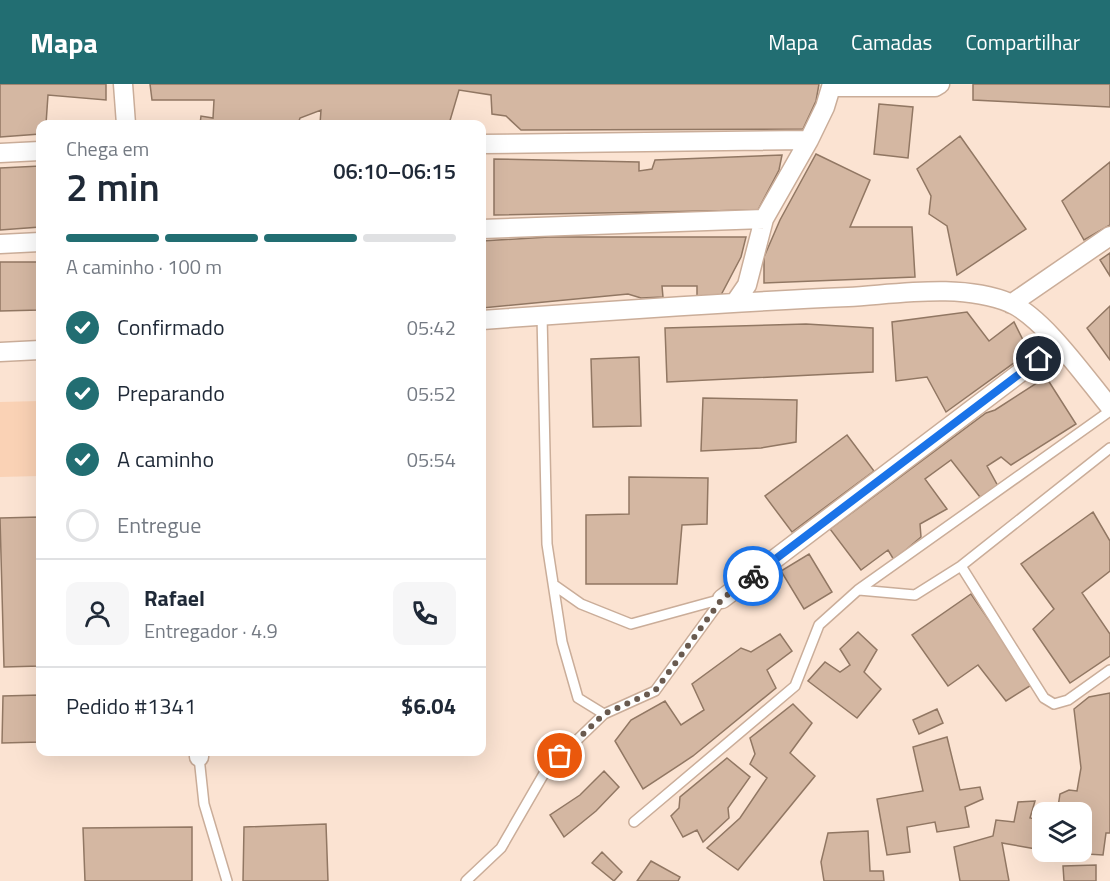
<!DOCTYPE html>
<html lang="pt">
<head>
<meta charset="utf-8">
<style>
  :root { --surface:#fff; --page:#f6f6f7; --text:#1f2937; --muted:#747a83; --line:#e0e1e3; --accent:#226e72 }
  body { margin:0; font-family:"Titillium Web",sans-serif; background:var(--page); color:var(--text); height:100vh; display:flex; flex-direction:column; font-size:22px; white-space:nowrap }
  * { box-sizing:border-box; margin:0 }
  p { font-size:20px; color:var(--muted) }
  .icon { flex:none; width:33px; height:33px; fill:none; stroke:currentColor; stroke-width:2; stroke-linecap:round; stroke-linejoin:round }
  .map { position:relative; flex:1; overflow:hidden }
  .sheet { position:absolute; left:36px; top:36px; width:450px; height:636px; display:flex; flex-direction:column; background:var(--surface); border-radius:12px; box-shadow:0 6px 24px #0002 }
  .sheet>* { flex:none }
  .controls { position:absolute; left:1032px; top:718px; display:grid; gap:12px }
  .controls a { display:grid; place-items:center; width:60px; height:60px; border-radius:12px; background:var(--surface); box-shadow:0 6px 24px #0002; font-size:30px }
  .pin { position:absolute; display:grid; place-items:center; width:51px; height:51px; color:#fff; margin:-26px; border:3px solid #fff; border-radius:50%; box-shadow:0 2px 6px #0007 }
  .courier { position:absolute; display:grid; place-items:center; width:60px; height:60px; margin:-30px; border:4px solid #1a73e8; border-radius:50%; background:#fff; color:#222; box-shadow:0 2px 8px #0007 }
  .head em { font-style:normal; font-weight:600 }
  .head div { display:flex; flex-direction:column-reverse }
  .head { display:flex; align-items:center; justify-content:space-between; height:102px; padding:0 30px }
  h1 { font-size:39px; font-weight:600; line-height:45px }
  .bar { display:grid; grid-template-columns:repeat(4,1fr); gap:9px 6px; align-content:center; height:72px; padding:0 30px }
  .bar i { height:8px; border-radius:4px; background:var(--line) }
  .bar .selected { background:var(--accent) }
  .bar p { grid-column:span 4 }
  .line { display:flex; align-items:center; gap:15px; padding:0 30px; border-top:2px solid var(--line) }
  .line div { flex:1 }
  .round { display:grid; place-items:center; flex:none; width:63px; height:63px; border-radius:12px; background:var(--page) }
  ol { padding:0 30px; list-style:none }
  li { display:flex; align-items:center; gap:18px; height:66px }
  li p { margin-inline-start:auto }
  li .icon { padding:6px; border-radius:50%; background:var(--accent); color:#fff; stroke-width:4 }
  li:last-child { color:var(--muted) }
  li i { width:33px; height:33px; border:3px solid var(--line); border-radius:50% }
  header { display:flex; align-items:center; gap:36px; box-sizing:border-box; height:84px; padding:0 30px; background:var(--accent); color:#fff }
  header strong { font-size:28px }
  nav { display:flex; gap:33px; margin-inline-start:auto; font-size:21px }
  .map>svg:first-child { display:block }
</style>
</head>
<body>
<header>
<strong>Mapa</strong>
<nav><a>Mapa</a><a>Camadas</a><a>Compartilhar</a></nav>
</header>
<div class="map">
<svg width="1110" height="797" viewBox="0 0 1110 797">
  <rect width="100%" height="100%" fill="#fbe3d2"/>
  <path fill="#fad2b5" d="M40 317V392L0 393V318Z"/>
  <path fill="#d4b7a2" stroke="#917763" stroke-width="1.5" d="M0 0H106V16L48 11 46 40H40V50L0 53Z
    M150 0H819L816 17 803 45 521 46 506 32 492 30 491 11 459 6 449 40H320L321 26 300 34 298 40H200L201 32 213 34 214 16H152Z
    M973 0H1110V23L973 16Z
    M879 20 913 23 908 74 874 70Z
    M960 52 1026 145 957 191 947 142 929 130 931 112 917 85Z
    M816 70 870 96 850 143H912L915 193 764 199V173L780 136Z
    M782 71 779 86 758 126 494 131V75L639 78V87L652 85 655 76Z
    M1110 78V141L1084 156 1062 117Z
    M40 82V143L0 146V84Z
    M549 153H746L741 173 721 211 697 212V202H662L663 213 641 214 628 210 482 224V157Z
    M1110 169V192L1100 176Z
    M0 178H40V226L0 227Z
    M1110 222V276L1087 244Z
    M967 228 989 257 1014 238 1029 268 946 328 927 293 896 297 892 238Z
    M806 240 873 244V288L667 298 665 244Z
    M639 273 641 342 593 343 591 275Z
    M1046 293 1076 340 1011 381 1001 373 987 382 999 404 980 413 951 376 925 395 947 425 920 440 921 453 894 476 888 466 861 486 830 445 986 329 995 326Z
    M703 314 797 316 796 358 761 364 701 367Z
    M847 351 874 387 792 448 765 412Z
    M629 393 708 394 707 440 682 441 677 500H586V431L629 430Z
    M1093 428 1110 457V487L1082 509 1110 550V572L1070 599 1033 545 1054 525 1021 480Z
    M40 433V582L4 583 0 434Z
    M809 470 832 508 804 525 781 487Z
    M971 510 1033 600 1006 617 978 581 948 602 912 551Z
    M858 548 877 566 864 588 881 605 857 634 808 597 825 578 840 588 850 581 840 565Z
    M780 550 792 567 767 586 776 604 693 672 643 705 615 657 631 636 665 617 681 641 704 626 692 600 741 564 751 568Z
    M1110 609V749H1106L1103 771 1052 768H1082V729H1057L1060 710 1069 706 1077 707 1081 684 1074 625 1089 613Z
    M40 611V658L2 659 3 612Z
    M793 620 812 639 790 669 815 692 738 786 707 764 740 734 767 694 750 680 755 670 750 654Z
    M937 625 943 639 919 650 913 636Z
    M947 653 960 706 980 703 983 715 965 723 969 743 937 748 935 738 907 743 910 768 887 771 877 715 923 707 913 663Z
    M727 674 750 693 728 724 729 734 703 758 697 746 683 753 671 732 679 724 680 713Z
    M604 687 619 703 596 727 564 753 550 731 580 711Z
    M1035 717 1030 734 1042 736V766L1002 759 1009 797H960L954 763 993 752 996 736 1014 738 1018 718Z
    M326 740 328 797H243L244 743Z
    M192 743V797H85L83 744Z
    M868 747 870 787H883L884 797H824L821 778 828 749Z
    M602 768 622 788 614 797 592 779Z
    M651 777 680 793 678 797H637Z
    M1096 781V797H1064L1063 782Z"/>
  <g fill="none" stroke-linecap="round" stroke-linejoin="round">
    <g stroke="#caad99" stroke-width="12">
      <path id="service" d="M542 231 547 460 562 558 578 614 604 630 655 607 722 515
        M961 482 1044 614 1054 620 1068 616 1110 586
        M554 501 581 520 631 540 722 515
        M859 506 915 511 961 482 1110 364
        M199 673 204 720 227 797
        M634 738 795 602 819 541 858 506 1110 327
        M466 797 501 764 546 686 604 630"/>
    </g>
    <g stroke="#caad99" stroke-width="21">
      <path id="minor" d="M123 0 126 40
        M832 3H935L940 0
        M809 56 825 23 832 0
        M482 60 809 56 764 135 482 145
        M0 69 40 67
        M0 160 40 158
        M736 217 747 201 764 135
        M1011 220 1110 152
        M482 236C604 227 726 218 848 213 899 210 961 199 1010 219 1044 234 1085 293 1110 323
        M0 268 40 266
        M722 515 1058 260
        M199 668V673"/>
    </g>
    <use href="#service" stroke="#fff" stroke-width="9"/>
    <use href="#minor" stroke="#fff" stroke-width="18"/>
  </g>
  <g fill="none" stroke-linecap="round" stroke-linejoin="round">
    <path stroke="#695a4f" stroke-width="6" stroke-dasharray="0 10.8" d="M560 672 604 630 655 607 722 515 753 492"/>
    <path stroke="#1a73e8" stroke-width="8" d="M753 492 1039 275"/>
  </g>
</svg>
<div class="controls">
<a><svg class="icon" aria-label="layers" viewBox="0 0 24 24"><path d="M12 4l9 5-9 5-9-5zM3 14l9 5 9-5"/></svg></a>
</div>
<div class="pin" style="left:560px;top:672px;background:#ea580c"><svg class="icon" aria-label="bag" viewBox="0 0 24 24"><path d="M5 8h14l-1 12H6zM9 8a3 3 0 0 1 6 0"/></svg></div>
<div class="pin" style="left:1039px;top:275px;background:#1f2937"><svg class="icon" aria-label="home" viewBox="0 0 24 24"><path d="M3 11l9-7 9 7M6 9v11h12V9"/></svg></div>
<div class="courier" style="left:753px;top:492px"><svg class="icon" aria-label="bike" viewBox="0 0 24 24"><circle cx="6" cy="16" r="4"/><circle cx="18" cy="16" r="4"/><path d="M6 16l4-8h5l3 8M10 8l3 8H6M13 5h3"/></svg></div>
<section class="sheet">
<div class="head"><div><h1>2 min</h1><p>Chega em</p></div><em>06:10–06:15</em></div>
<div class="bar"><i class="selected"></i><i class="selected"></i><i class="selected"></i><i></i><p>A caminho · 100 m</p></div>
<ol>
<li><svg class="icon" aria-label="check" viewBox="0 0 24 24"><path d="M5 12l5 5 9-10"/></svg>Confirmado<p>05:42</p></li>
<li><svg class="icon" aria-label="check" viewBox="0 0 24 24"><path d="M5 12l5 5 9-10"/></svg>Preparando<p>05:52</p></li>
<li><svg class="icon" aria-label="check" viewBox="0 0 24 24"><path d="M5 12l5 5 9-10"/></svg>A caminho<p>05:54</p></li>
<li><i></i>Entregue</li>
</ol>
<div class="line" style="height:108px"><a class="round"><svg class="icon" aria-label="person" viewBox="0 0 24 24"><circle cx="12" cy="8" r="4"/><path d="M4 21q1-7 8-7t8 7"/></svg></a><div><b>Rafael</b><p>Entregador · 4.9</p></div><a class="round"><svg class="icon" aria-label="phone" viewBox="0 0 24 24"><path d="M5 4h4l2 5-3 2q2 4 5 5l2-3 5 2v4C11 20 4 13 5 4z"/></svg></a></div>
<div class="line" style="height:78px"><div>Pedido #1341</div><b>$6.04</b></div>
</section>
</div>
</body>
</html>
